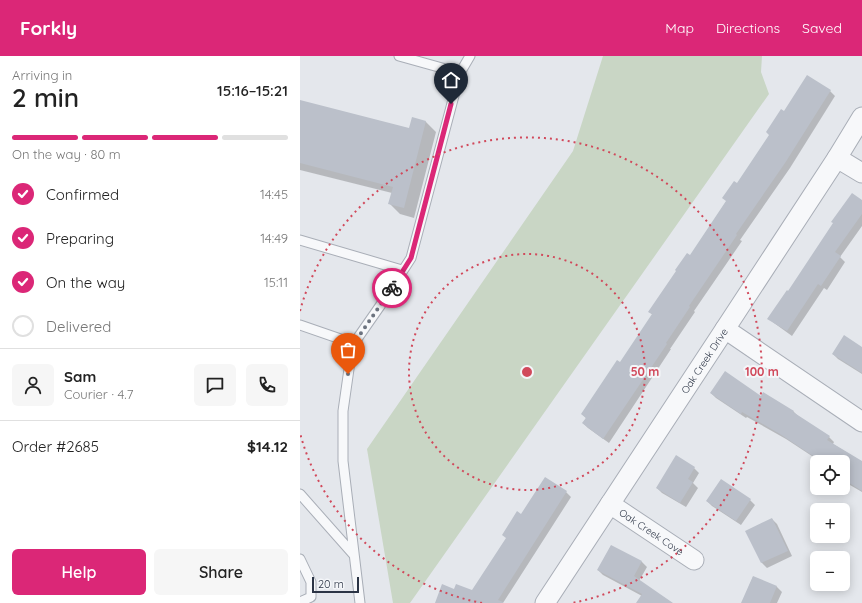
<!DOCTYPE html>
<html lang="en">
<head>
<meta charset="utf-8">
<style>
  :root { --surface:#fff; --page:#f6f6f6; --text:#222; --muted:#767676; --line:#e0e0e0; --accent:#db2777 }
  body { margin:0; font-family:Quicksand,sans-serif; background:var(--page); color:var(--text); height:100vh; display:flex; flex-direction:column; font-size:15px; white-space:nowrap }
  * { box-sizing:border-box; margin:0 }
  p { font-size:13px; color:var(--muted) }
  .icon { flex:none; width:22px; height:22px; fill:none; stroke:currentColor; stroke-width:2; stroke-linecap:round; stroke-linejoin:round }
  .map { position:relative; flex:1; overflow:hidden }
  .details { display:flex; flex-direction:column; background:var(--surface); width:300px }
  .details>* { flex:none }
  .buttons { position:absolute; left:510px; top:399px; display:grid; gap:8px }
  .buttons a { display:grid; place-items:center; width:40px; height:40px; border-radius:6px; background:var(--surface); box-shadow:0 2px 10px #0003; font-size:20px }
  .scale { position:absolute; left:12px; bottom:10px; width:47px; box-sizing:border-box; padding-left:4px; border:2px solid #2b3445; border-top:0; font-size:11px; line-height:14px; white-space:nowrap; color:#2b3445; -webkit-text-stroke:3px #f4f6f9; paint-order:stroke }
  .pin { position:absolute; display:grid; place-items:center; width:34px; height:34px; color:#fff; margin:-41px -17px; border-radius:50% 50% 50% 0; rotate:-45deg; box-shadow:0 0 4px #0007 }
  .pin .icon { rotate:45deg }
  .courier { position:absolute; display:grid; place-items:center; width:40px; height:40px; margin:-20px; border:3px solid #db2777; border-radius:50%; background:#fff; color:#222; box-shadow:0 1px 5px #0007 }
  .summary em { font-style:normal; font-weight:600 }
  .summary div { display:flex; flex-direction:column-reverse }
  .summary { display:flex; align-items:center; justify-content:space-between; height:68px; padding:0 12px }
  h1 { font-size:26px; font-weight:600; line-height:30px }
  .bar { display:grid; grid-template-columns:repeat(4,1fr); gap:6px 4px; align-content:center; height:48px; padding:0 12px }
  .bar i { height:5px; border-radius:3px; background:var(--line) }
  .bar .current { background:var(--accent) }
  .bar p { grid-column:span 4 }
  .line { display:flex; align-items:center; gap:10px; padding:0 12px; border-top:1px solid var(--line) }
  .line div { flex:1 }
  .round { display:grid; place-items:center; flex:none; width:42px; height:42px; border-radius:6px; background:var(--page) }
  ol { padding:0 12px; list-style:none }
  li { display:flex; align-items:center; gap:12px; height:44px }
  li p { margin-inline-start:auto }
  li .icon { padding:4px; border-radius:50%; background:var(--accent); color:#fff; stroke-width:4 }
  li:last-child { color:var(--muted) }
  li i { width:22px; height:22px; border:2px solid var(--line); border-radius:50% }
  .action { display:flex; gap:8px; margin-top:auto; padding:8px 12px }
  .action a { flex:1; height:46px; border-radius:6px; background:var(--accent); color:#fff; font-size:16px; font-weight:600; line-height:46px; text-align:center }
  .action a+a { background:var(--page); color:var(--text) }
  header { display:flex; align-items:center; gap:24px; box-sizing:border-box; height:56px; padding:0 20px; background:var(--accent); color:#fff }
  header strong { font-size:19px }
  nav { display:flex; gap:22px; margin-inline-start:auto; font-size:14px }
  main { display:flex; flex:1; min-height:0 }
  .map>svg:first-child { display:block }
</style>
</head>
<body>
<header>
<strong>Forkly</strong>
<nav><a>Map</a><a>Directions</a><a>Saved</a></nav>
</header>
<main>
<section class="details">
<div class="summary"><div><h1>2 min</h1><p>Arriving in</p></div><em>15:16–15:21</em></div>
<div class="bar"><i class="current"></i><i class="current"></i><i class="current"></i><i></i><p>On the way · 80 m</p></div>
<ol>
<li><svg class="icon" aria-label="check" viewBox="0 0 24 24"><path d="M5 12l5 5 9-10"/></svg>Confirmed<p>14:45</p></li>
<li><svg class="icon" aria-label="check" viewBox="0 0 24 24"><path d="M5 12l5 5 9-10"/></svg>Preparing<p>14:49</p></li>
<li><svg class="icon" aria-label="check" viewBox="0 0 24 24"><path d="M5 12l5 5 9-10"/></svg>On the way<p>15:11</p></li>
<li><i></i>Delivered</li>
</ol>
<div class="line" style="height:72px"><a class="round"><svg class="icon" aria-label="person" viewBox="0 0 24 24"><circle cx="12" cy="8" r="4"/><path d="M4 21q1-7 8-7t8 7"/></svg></a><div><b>Sam</b><p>Courier · 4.7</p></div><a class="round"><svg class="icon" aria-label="chat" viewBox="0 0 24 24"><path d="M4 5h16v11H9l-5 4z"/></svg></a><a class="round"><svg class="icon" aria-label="phone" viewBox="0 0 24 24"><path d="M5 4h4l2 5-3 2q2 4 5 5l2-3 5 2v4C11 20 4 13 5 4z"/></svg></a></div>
<div class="line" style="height:52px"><div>Order #2685</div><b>$14.12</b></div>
<div class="action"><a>Help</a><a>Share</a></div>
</section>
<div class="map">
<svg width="562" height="547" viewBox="0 0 562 547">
  <rect width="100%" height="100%" fill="#e4e7ec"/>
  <path fill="#c9d6c5" d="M303 0H462L461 16 469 38 110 547H93L67 393 273 95Z"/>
  <path fill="#0003" d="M508 21 530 35 535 40 490 112 440 184 442 185 394 255 395 256 370 293H371L309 387 288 372 283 367 286 362 282 358 320 308 353 259 349 256 390 201Z
    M0 45 110 73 113 63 126 66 136 76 114 162 100 158 90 148 92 137 0 114Z
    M562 145V170L540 201 545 206 527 234 524 232 492 280 474 267 469 262Z
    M562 292V318L538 303 533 298Z
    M411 337 462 341 493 355 498 360 529 381 534 386 533 388 562 406V436L543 425V406H521L486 383 447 361 446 362 416 342Z
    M394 412 399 417 393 427 398 432 386 451 362 437 357 432Z
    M266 436 271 441 203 547H136L155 534 173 536 221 459Z
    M450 444 455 449 441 469 412 450 407 445Z
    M472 463 477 468 492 500 467 512 462 507 447 475Z
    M311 490 342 506 347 511 339 525 372 547H337L342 540 303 519 298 514Z
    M453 521 477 531 482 536 477 547H442Z"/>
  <path fill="#bbc0ca" d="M507 19 531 34 485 107 436 178 437 179 389 250 390 251 366 287 367 288 303 383 282 367 286 362 281 358 317 304 320 306 352 258 348 256 376 215 375 214 387 197 390 199 426 145 422 142 434 125 437 127 469 79 466 76 481 53 484 55Z
    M0 44 109 72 112 61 126 65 104 152 88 148 93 131 0 107Z
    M552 137 562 144V158L535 196 541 200 521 230 518 228 487 275 467 263 487 234 488 235 533 167 531 166Z
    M544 279 562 291V317L532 298Z
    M425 315 461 340 463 336 494 355 493 356 530 380 527 384 562 405V435L543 423V406H522L480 378 442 356 441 358 410 337Z
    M376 399 395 411 388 423 393 426 380 447 356 432Z
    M245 421 267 435 198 544 203 546V547H135L142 528 154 533 156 528 172 534 206 482 202 479 217 455 221 458Z
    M421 423 451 443 436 465 406 445Z
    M472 462 488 495 461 507 445 475Z
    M311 489 342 505 334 520 373 547H336L342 538 297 514Z
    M453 520 477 530 470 547H441Z"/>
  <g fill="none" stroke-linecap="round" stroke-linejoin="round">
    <g stroke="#a9aeb7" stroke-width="11">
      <path id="service" d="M160 17 170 0
        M0 184 102 214
        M0 269 55 288
        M0 438 54 499
        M0 503 11 526V541L0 546
        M60 547 43 405V355L50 306 57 283 80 250 111 202 160 17 99 0"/>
    </g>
    <g stroke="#a9aeb7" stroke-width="21">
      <g id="minor">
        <path d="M537 102 562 117"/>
        <path d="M425 273 562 366"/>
        <path id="s1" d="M310 448 394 504"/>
        <path id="s2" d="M245 547 425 273 537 102 562 61"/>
      </g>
    </g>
    <use href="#service" stroke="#f7f8fa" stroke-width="9"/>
    <use href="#minor" stroke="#f7f8fa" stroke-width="19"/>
  </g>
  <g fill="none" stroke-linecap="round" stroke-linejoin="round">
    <path stroke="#6c737f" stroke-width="4" stroke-dasharray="0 7.2" d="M48 318 50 306 57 283 92 232"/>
    <path stroke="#db2777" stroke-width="5" d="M92 232 111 202 151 48"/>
  </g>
  <g fill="none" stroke="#d1495b" stroke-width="2" stroke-dasharray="2 4">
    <circle cx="227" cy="316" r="118"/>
    <path d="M182 547A235 235 0 0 1 0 377M0 255A235 235 0 1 1 272 547"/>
  </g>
  <g text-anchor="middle" stroke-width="4" stroke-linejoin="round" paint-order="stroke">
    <g font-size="10" fill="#2b3445" stroke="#f4f6f9">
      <text dy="4" stroke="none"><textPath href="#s2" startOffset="290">Oak Creek Drive</textPath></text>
      <text dy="4" stroke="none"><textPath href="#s1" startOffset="50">Oak Creek Cove</textPath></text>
    </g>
  </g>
  <circle cx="227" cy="316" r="6" fill="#d1495b" stroke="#f4f6f9" stroke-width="2"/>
  <g font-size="12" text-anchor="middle" font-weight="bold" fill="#d1495b" stroke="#f4f6f9" stroke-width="4" stroke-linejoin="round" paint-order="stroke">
    <text x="345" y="320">50 m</text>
    <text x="462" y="320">100 m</text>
  </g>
</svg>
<div class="buttons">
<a><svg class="icon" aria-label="locate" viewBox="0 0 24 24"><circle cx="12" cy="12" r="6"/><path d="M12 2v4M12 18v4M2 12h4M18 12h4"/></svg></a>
<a>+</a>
<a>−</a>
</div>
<div class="scale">20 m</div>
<div class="pin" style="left:48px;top:318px;background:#ea580c"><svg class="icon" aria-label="bag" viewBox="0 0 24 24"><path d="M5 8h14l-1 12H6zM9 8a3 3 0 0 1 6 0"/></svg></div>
<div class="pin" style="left:151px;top:48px;background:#1f2937"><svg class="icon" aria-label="home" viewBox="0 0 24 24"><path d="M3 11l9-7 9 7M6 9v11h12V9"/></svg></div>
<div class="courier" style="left:92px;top:232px"><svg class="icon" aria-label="bike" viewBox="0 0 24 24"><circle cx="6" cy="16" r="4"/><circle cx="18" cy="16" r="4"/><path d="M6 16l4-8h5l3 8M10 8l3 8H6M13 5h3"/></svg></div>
</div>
</main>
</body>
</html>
